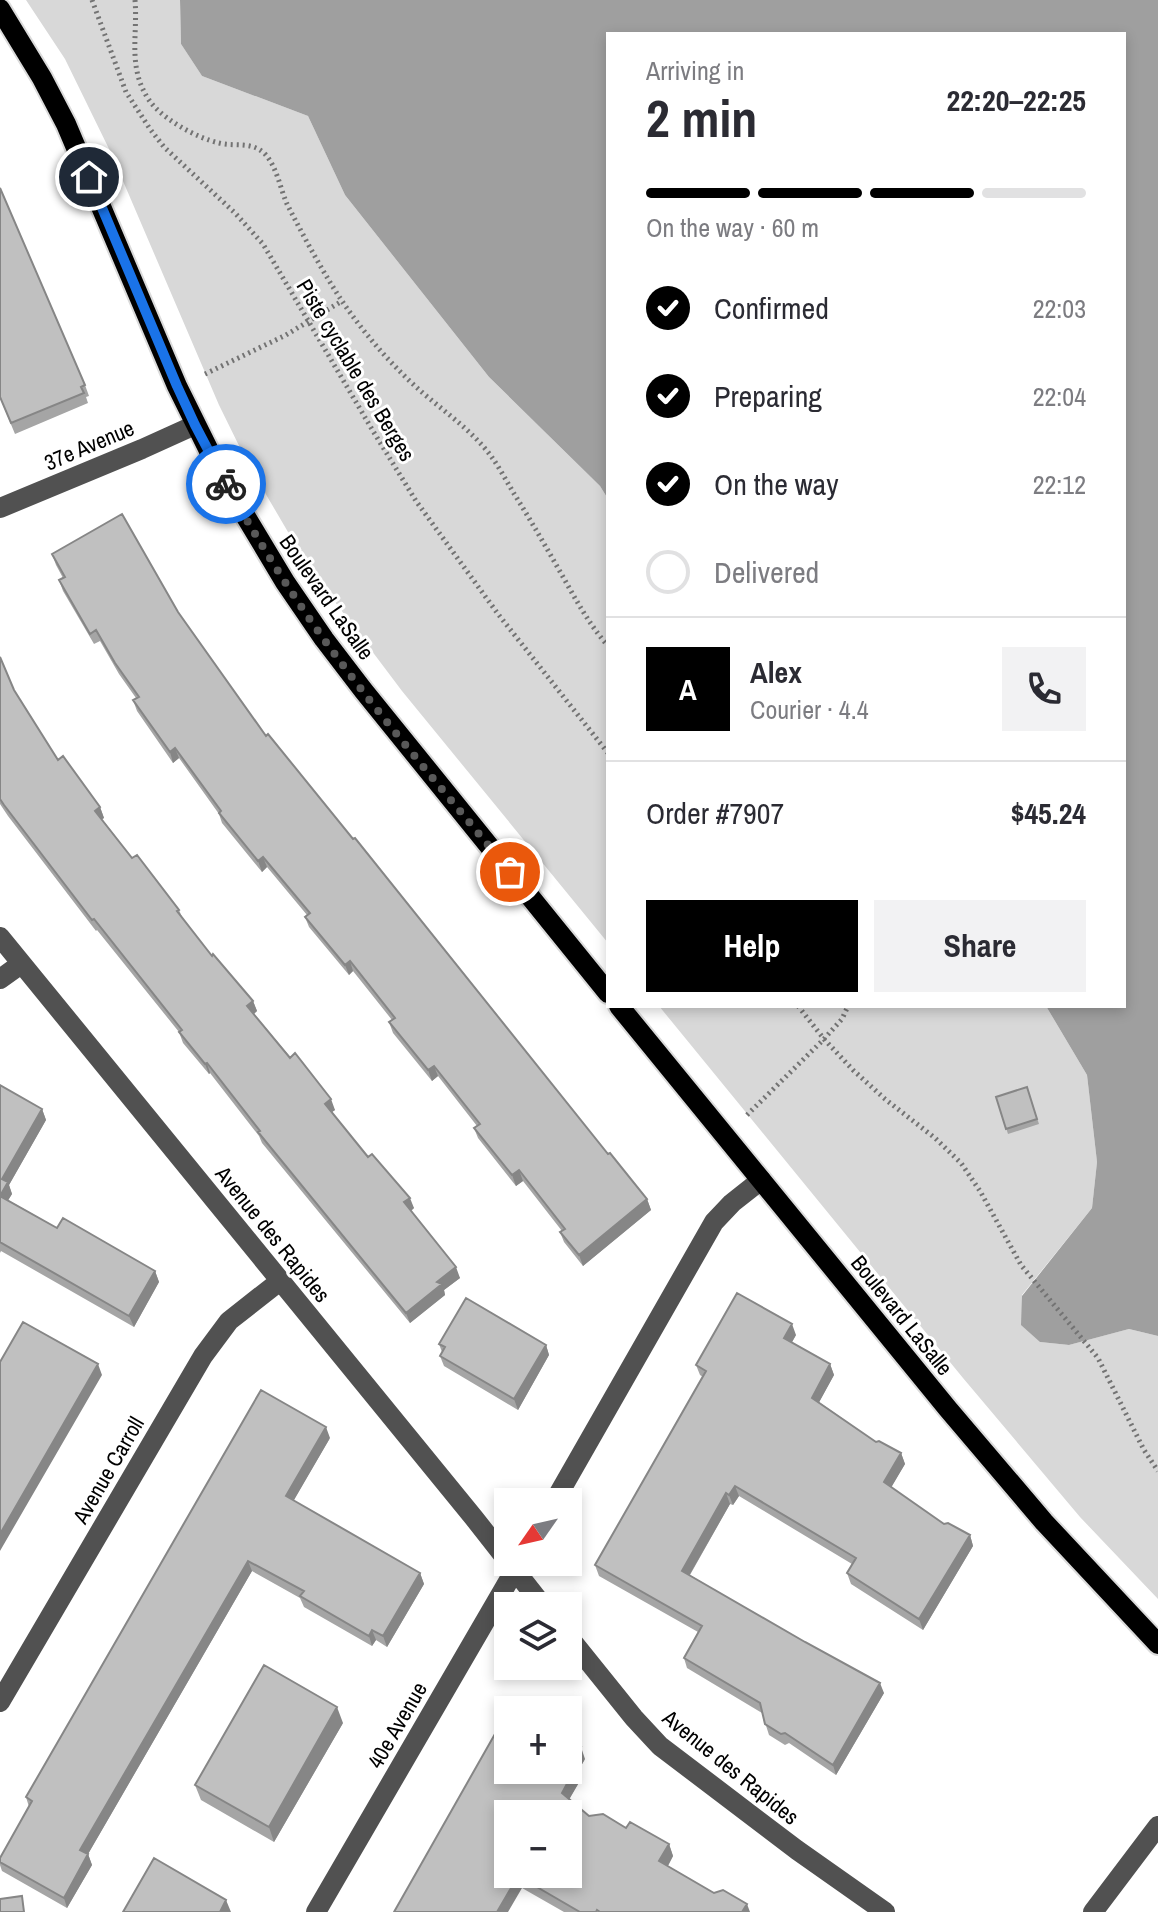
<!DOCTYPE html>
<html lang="en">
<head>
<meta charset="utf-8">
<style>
  :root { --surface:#fff; --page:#f2f2f3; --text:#2b2b33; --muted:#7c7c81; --line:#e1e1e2; --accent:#000 }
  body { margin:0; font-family:"Archivo Narrow",sans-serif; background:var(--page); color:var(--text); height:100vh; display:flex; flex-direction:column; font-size:30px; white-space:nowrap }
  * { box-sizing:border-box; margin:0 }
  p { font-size:26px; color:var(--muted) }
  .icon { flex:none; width:44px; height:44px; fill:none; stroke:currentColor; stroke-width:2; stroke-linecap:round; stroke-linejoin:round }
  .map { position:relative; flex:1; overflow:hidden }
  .sheet { position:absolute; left:606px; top:32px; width:520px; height:976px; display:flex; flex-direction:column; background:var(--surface); border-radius:0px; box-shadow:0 4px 12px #0003 }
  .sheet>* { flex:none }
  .needle { width:52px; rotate:236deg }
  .fabs { position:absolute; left:494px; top:1488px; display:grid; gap:16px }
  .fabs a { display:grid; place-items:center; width:88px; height:88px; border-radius:0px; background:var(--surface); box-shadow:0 4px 12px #0003; font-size:40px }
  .pin { position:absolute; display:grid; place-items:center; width:68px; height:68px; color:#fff; margin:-34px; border:4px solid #fff; border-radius:50%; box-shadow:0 2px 8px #0007 }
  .courier { position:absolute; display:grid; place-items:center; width:80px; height:80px; margin:-40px; border:6px solid #1a73e8; border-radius:50%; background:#fff; color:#222; box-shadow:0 2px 10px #0007 }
  .headline em { font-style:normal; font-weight:800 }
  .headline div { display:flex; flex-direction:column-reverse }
  .headline { display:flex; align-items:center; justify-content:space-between; height:136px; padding:0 40px }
  h1 { font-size:52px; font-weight:800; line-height:60px }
  .bar { display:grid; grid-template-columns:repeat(4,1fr); gap:12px 8px; align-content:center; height:96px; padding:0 40px }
  .bar i { height:10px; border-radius:6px; background:var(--line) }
  .bar .current { background:var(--accent) }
  .bar p { grid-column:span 4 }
  .line { display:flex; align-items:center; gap:20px; padding:0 40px; border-top:2px solid var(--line) }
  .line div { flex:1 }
  .round { display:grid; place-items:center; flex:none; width:84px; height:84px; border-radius:0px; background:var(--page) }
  ol { padding:0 40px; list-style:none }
  li { display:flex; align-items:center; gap:24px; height:88px }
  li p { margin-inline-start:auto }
  li .icon { padding:8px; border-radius:50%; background:var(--accent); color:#fff; stroke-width:4 }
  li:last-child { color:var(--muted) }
  li i { width:44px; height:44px; border:4px solid var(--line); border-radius:50% }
  .action { display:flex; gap:16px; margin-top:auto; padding:16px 40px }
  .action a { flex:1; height:92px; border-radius:0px; background:var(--accent); color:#fff; font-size:32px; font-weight:800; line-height:92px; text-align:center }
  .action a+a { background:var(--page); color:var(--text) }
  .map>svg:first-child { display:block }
</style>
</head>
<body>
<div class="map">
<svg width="1158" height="1912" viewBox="0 0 1158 1912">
  <rect width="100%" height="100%" fill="#fff"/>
  <path fill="#d8d8d8" d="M26 0H180L181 44 202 76 308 116 345 195 489 377 600 486 608 499V943L402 691 332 598 288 532 247 462 219 405 111 153 65 59Z
    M659 1006H1046L1087 1075 1097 1162 1092 1208 1022 1295 1040 1342 1069 1345 1129 1329 1158 1336V1599L1080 1517 963 1378Z"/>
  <path fill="#9f9f9f" d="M180 0H1158V1336L1129 1329 1069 1345 1040 1342 1021 1325 1022 1296 1092 1208 1097 1162 1087 1075 1046 1006H1124V34H608V499L600 486 489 377 345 195 308 116 202 76 181 44Z"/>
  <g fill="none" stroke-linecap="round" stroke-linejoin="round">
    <g stroke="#dbdbdb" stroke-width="24">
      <path id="major" d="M0 9 42 78 66 124 177 386 222 477 285 582 324 639 363 690 608 993
        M619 1006 948 1409 1044 1522 1158 1644"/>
    </g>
    <path stroke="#737373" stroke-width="5" stroke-dasharray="2 4" stroke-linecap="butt" d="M92 0 126 92 150 129 164 147 235 213 263 244 373 431 416 501 498 614 608 753
      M135 0C138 36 127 67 149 100 162 119 197 138 219 143 236 147 252 141 265 154 277 167 280 188 287 204 304 237 323 273 344 304 365 334 388 361 415 386 439 408 471 429 491 456 499 467 506 480 513 492 530 519 546 547 562 575 576 600 589 624 608 646
      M205 374 286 335 342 301
      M798 1006 824 1039 853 1070 885 1099 935 1138 961 1163 980 1191 1021 1265 1098 1358 1144 1450 1158 1471
      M747 1115 824 1039 842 1019 848 1006"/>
    <path stroke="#515151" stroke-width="20" d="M0 508 142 449 195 425
      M0 937 474 1518 543 1606
      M0 979 21 964
      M554 1502 714 1222 732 1203 761 1180
      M568 1636 634 1718 660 1746 797 1850 885 1912
      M0 1702 203 1356 229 1321 280 1281
      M316 1912 519 1563
      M1093 1912 1158 1826"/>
    <use href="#major" stroke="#000" stroke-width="20"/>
  </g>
  <path fill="#a5a5a5" d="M85 385 89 396 86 397 88 403 15 434 0 398Z
    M52 554 178 612 266 736 608 1154 647 1199 651 1210 583 1266 564 1242 560 1232 562 1231 523 1181 516 1186 478 1138 474 1128 477 1126 438 1076 432 1081 393 1033 389 1022 392 1020 353 971 349 975 309 927 305 917 307 915 267 867 262 872 222 823 219 814 179 758 173 763 137 711 133 700 136 698 119 674 100 641 94 644 63 591 59 580 63 578 56 565Z
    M0 657 14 690 58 760 100 807 104 818 102 819 132 858 179 910 182 917 212 956 253 1001 257 1011 254 1014 335 1110 332 1112 368 1157 414 1208 411 1211 460 1278 444 1290 445 1295 410 1323 262 1143 259 1136 210 1073 209 1074 183 1043 179 1032 97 930 96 931 8 816 0 804Z
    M0 1085 42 1109 46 1120 9 1185 12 1194 8 1200 57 1228 155 1271 159 1282 134 1327 1 1251 0 1253Z
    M1027 1087 1039 1124 1008 1134 996 1097Z
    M796 1335 792 1342 830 1364 834 1375 819 1402 876 1442 901 1453 905 1464 891 1487 944 1524 970 1535 973 1546 923 1630 851 1584 847 1573 852 1564 739 1496 733 1505 730 1504 690 1575 884 1693 836 1775 789 1743 785 1745 769 1735 762 1713 687 1668 684 1658 698 1632 599 1576 595 1565 703 1377 700 1375 696 1365Z
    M439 1344 546 1345 549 1355 518 1410 444 1366 440 1356 442 1352Z
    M330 1438 293 1501 420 1573 424 1584 387 1647 376 1640 372 1646 304 1607 300 1598 252 1571 88 1854 92 1865 67 1908 2 1871 0 1865V1858L29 1807 26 1797Z
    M343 1723 274 1842 201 1800 195 1785Z
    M585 1759 578 1771 581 1779 569 1799 589 1816 669 1844 673 1856 668 1866 714 1893 750 1912H564L522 1888 394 1912Z"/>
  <path fill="#868686" d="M175 748 179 758 173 763 170 752Z
    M100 807 104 818 99 821 95 811Z
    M263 857 267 867 262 872 258 861Z
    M350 961 353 971 349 975 345 965Z
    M253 1001 257 1011 251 1016 247 1006Z
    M207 1063 210 1073 209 1074 205 1064Z
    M434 1066 438 1076 432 1081 428 1070Z
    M331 1099 335 1110 329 1114 325 1104Z
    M42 1109 46 1120 9 1185 12 1194 4 1207 0 1196 2 1179Z
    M519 1170 523 1181 516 1186 512 1175Z
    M410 1198 414 1208 408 1213 404 1202Z
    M647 1199 651 1210 583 1266 579 1255Z
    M456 1267 460 1278 444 1290 445 1295 410 1323 406 1313 437 1282Z
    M155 1271 159 1282 134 1327 129 1316Z
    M792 1324 796 1335 788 1349 784 1338Z
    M546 1345 549 1355 518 1410 514 1399Z
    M98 1364 102 1375 0 1551V1534Z
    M830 1364 834 1375 816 1408 812 1398Z
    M326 1427 330 1438 290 1507 286 1496Z
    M901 1453 905 1464 888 1493 884 1482Z
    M735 1486 739 1496 733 1505 729 1495Z
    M726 1493 730 1504 686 1581 682 1571Z
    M970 1535 973 1546 923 1630 919 1619Z
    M248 1561 252 1571 84 1861 80 1850Z
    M420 1573 424 1584 387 1647 383 1636Z
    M372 1630 376 1640 372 1646 369 1636Z
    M880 1683 884 1693 836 1775 833 1765Z
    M337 1707 343 1723 274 1842 269 1827Z
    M581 1747 585 1759 578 1771 581 1779 566 1805 562 1793 571 1764Z
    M669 1844 673 1856 664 1873 659 1861Z
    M88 1854 92 1865 67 1908 64 1898Z
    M518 1876 522 1888 508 1912H497Z
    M226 1900 231 1912H220Z
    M747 1904 750 1912H742Z"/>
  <path fill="#c0c0c0" stroke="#868686" stroke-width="2" fill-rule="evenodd" d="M0 188 85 385 81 387 84 393 11 423 0 397Z
    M122 514 178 612 266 736 268 734 353 839 355 838 608 1154 610 1153 647 1199 579 1255 560 1232 565 1229 519 1170 512 1175 474 1128 480 1124 434 1066 428 1070 389 1022 395 1018 350 961 345 965 305 917 310 913 263 857 258 861 219 813 221 811 175 748 170 752 133 700 139 697 115 663 96 630 90 634 59 580 65 577 52 554Z
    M0 657 14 690 58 760 63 756 100 807 95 811 132 858 137 855 179 910 177 911 212 956 213 954 253 1001 247 1006 290 1058 295 1053 331 1099 325 1104 368 1157 372 1154 410 1198 404 1202 456 1267 437 1282 442 1284 406 1313 258 1132 260 1131 207 1063 205 1064 179 1032 182 1030 94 919 92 920 4 805 0 799Z
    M0 1085 42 1109 2 1179 8 1182 0 1196 57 1228 63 1218 155 1271 129 1316 0 1242Z
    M1027 1087 1037 1119 1006 1129 996 1097Z
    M737 1293 792 1324 784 1338 830 1364 812 1398 876 1442 879 1441 901 1453 884 1482 944 1524 948 1523 970 1535 919 1619 847 1573 856 1558 735 1486 729 1495 726 1493 682 1571 805 1642 880 1683 833 1765 785 1733 781 1734 765 1724 760 1703 684 1658 702 1626 595 1565 706 1371 696 1365Z
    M466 1298 546 1345 514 1399 440 1356 445 1347 439 1344Z
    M23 1322 98 1364 0 1534V1362Z
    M261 1390 326 1427 286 1496 420 1573 383 1636 372 1630 369 1636 300 1596 304 1591 248 1561 80 1850 88 1854 64 1898 0 1862V1858L32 1801 26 1797Z
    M264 1665 337 1707 269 1827 195 1785Z
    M508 1711V1770H568V1740L581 1747 571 1764 576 1767 562 1793 589 1816 603 1814 626 1828 630 1822 669 1844 659 1861 714 1893 723 1890 747 1904 742 1912H600L597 1910 596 1912H580L518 1876 497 1912H394ZM508 1814H568V1874H508Z
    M154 1858 226 1900 220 1912H123Z
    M22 1896 24 1912H0V1899Z"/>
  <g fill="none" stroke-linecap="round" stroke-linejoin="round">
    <path stroke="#595959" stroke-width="8" stroke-dasharray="0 14.4" d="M226 484C256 537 288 589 323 638 381 719 447 794 510 872"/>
    <path stroke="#1a73e8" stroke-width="10" d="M89 177 177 386 195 425 226 484"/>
  </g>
  <g text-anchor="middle" stroke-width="6" stroke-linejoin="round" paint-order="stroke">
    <g font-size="22" fill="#000" stroke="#fff">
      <text transform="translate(356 370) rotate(59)" y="8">Piste cyclable des Berges</text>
      <text transform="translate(89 445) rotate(-23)" y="8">37e Avenue</text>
      <text transform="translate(327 597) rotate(55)" y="8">Boulevard LaSalle</text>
      <text transform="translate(273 1234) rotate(51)" y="8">Avenue des Rapides</text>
      <text transform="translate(902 1315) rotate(51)" y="8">Boulevard LaSalle</text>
      <text transform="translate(108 1470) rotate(-60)" y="8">Avenue Carroll</text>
      <text transform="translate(397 1725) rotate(-60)" y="8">40e Avenue</text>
      <text transform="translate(731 1767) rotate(39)" y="8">Avenue des Rapides</text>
    </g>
  </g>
</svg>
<div class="fabs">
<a><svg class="needle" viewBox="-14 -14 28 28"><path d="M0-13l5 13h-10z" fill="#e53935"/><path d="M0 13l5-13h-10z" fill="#7c7c81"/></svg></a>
<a><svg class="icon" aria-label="layers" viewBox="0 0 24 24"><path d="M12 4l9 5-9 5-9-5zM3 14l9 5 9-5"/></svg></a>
<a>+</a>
<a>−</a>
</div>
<div class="pin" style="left:510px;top:872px;background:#ea580c"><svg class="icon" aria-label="bag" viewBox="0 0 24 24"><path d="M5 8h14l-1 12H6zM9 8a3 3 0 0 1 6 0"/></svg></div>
<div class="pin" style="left:89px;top:177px;background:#1f2937"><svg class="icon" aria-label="home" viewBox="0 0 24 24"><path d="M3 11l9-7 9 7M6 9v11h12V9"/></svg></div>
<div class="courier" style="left:226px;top:484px"><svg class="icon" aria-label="bike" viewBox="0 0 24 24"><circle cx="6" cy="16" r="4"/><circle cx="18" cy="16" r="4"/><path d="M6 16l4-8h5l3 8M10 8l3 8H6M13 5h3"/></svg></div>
<section class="sheet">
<div class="headline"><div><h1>2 min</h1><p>Arriving in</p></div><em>22:20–22:25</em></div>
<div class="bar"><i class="current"></i><i class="current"></i><i class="current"></i><i></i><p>On the way · 60 m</p></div>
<ol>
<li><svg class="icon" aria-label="check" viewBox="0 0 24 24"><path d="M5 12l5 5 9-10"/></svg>Confirmed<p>22:03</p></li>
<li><svg class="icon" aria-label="check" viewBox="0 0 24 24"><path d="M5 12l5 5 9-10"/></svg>Preparing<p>22:04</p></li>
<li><svg class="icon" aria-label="check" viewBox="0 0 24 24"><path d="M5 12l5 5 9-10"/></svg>On the way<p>22:12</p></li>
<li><i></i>Delivered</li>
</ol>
<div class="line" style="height:144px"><b class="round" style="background:var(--accent);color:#fff">A</b><div><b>Alex</b><p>Courier · 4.4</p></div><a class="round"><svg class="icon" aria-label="phone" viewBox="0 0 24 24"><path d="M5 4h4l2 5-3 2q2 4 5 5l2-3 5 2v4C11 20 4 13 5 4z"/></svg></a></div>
<div class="line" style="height:104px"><div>Order #7907</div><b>$45.24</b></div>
<div class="action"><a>Help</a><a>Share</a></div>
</section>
</div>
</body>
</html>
